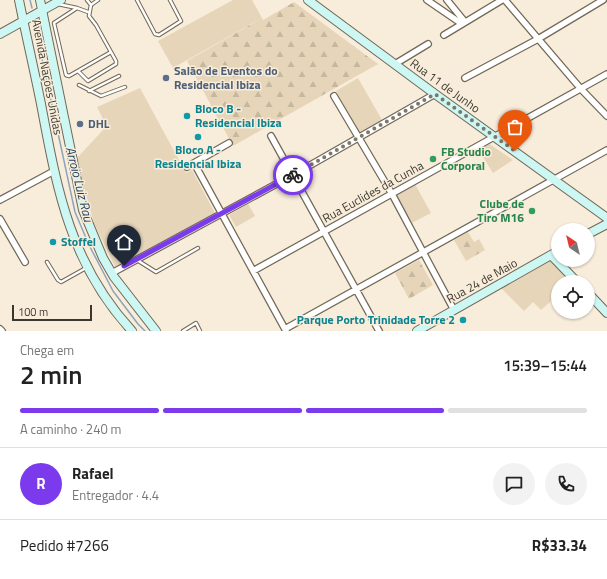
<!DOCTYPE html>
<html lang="pt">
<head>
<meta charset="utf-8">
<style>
  :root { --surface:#fff; --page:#f2f2f2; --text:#222; --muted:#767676; --line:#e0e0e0; --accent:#7c3aed }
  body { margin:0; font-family:"Titillium Web",sans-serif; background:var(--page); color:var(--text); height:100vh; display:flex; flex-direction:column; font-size:15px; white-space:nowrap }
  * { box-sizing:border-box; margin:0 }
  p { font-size:13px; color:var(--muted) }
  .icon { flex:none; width:22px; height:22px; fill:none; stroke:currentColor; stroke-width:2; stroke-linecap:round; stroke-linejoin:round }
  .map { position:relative; height:331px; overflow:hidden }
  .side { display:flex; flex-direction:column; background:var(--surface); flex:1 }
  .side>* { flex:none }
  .needle { width:26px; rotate:325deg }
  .controls { position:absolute; left:551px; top:223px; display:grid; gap:8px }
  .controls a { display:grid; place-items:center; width:44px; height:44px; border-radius:50%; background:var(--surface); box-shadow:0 1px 3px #0004; font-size:20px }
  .scale { position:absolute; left:12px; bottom:10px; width:80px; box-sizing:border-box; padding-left:4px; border:2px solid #3c3830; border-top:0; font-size:11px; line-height:14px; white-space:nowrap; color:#3c3830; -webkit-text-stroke:3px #f8eddb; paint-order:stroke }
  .pin { position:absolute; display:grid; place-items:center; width:34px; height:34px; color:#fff; margin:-41px -17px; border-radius:50% 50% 50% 0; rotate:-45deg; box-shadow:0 0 4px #0007 }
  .pin .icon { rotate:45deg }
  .courier { position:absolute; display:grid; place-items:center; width:40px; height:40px; margin:-20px; border:3px solid #7c3aed; border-radius:50%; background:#fff; color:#222; box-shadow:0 1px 5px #0007 }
  .overview em { font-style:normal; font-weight:600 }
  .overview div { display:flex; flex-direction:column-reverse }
  .overview { display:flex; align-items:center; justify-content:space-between; height:68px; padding:0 20px }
  h1 { font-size:26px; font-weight:600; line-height:30px }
  .bar { display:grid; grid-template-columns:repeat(4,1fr); gap:6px 4px; align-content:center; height:48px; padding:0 20px }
  .bar i { height:5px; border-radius:3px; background:var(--line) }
  .bar .active { background:var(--accent) }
  .bar p { grid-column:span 4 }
  .line { display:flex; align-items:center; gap:10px; padding:0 20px; border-top:1px solid var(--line) }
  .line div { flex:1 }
  .round { display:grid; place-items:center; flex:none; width:42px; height:42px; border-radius:21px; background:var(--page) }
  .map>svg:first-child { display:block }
</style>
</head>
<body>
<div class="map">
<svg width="607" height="331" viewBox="0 0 607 331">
  <defs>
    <pattern id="forest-firs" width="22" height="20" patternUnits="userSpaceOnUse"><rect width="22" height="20" fill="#e6d5b8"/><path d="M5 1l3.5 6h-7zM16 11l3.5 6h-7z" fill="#c6b89e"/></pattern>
  </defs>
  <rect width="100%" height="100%" fill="#f8eddb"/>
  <path fill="#e6d5b8" d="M233 0H252L262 18 173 68 158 41Z
    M358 78 382 120 360 133 336 91Z
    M140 88 186 173 192 170 216 215 116 269 94 223 76 159 103 130 102 117 97 107Z
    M488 143 513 160 493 173 478 149Z
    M415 184 431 213 412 223 396 195Z
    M248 204 255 216 236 227 229 215Z
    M551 255 574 279 571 282H558V295L541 310 533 302 524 311 499 286Z"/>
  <path fill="url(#forest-firs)" d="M294 2 378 64 233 146 187 61 262 18 263 20Z
    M468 232 474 242 479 239 485 250 466 261 454 240Z
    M419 260 433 285 409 299 395 273Z"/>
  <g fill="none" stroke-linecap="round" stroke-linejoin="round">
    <path stroke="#8ea4bc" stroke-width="1.5" d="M30 0 32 8
      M35 26 75 212 89 245 113 291 138 324 145 331"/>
    <g stroke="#726858" stroke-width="4.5">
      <path id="lane" d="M87 0 91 5
        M137 0 155 34 159 35 181 21 170 0
        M58 4 77 8
        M88 12 77 8 54 23 66 75 69 76 111 52
        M78 71 88 81 116 64V61L96 25 89 16 91 5 98 0
        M79 85 101 96 125 87
        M89 91 119 76
        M137 260 156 272 198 248
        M47 262 58 280 61 282 86 268
        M183 331 196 323 200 331"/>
    </g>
    <g stroke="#726858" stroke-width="8">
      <path id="street" d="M427 0 462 24
        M447 0 465 22
        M505 0 581 89 607 116
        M444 35 502 0
        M395 64 428 44
        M465 78 538 39 603 0
        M334 96 392 194 454 310
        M271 136 379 331
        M194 163 286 331
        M187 167 229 143
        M0 200 54 171
        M0 219 25 262
        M253 271 607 74
        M112 273 293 175 435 94
        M0 329 2 331
        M285 329 607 150"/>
    </g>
    <g stroke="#726858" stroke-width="10">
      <path id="secondary" d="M19 0C26 35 34 69 41 104 57 189 70 264 132 331
        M40 0 83 210 103 258 114 277 156 331
        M308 0 435 94 607 218
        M0 34 61 0
        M588 234 607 224
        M551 255 577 282
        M588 293 607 313
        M417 331 558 251"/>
    </g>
    <use href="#lane" stroke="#fff" stroke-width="2.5"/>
    <use href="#street" stroke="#fff" stroke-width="5.5"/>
    <use href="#secondary" stroke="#ccf7f3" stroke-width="8"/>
  </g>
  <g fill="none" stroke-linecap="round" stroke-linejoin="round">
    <path stroke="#7e776c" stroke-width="4" stroke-dasharray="0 7.2" d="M293 175 435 94 515 151"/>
    <path stroke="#7c3aed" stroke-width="5" d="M124 266 293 175"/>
  </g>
  <g fill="#5c6f8a" stroke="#f8eddb" stroke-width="1.5">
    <circle cx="166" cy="78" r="4"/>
    <circle cx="80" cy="124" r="4"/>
  </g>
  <g fill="#0f9aa8" stroke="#f8eddb" stroke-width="1.5">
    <circle cx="187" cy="116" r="4"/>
    <circle cx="198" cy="137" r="4"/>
    <circle cx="53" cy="242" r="4"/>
    <circle cx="463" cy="320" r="4"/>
  </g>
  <g fill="#2e9e5b" stroke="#f8eddb" stroke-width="1.5">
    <circle cx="433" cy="159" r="4"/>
    <circle cx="532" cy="211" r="4"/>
  </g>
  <g text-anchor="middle" stroke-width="3" stroke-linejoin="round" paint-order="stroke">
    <g font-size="12" font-weight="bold" fill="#4e5e75" stroke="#f8eddb" text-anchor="start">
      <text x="174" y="75">Salão de Eventos do<tspan x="174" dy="14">Residencial Ibiza</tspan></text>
      <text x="88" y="128">DHL</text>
    </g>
    <g font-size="12" fill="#3c3830" stroke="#f8eddb">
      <text transform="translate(47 77) rotate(79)" y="4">Avenida Nações Unidas</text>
      <text transform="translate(445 86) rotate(36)" y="4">Rua 11 de Junho</text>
      <text transform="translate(373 192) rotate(-29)" y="4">Rua Euclides da Cunha</text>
      <text transform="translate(482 281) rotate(-29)" y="4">Rua 24 de Maio</text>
    </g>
    <g font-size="12" font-weight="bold" fill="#0d838f" stroke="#f8eddb" text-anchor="start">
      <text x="195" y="113">Bloco B -<tspan x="195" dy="14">Residencial Ibiza</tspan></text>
      <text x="198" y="154" text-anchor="middle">Bloco A -<tspan x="198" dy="14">Residencial Ibiza</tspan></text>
      <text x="61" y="246">Stoffel</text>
      <text x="455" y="324" text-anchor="end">Parque Porto Trinidade Torre 2</text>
    </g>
    <g font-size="12" font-weight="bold" fill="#27864d" stroke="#f8eddb" text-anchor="start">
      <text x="441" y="156">FB Studio<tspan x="441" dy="14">Corporal</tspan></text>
      <text x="524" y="208" text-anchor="end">Clube de<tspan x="524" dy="14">Tiro M16</tspan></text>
    </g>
    <g font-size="13" font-style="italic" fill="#1b3f61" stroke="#f8eddb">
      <text transform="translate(80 184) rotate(76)" y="5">Arroio Luiz Rau</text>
    </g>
  </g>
</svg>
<div class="controls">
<a><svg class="needle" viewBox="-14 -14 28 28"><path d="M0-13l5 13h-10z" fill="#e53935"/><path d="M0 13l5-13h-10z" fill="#767676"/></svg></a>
<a><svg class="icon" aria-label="locate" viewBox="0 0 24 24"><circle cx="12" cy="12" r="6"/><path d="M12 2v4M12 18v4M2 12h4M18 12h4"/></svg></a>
</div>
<div class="scale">100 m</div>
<div class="pin" style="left:515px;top:151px;background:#ea580c"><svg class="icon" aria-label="bag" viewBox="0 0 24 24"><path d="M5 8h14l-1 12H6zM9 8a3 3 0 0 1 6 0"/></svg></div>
<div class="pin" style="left:124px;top:266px;background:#1f2937"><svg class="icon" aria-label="home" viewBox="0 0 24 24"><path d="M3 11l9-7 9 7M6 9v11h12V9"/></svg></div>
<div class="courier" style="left:293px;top:175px"><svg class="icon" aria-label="bike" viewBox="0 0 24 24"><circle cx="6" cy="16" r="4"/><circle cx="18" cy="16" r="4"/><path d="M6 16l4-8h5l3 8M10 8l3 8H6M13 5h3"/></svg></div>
</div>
<section class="side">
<div class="overview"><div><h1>2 min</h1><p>Chega em</p></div><em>15:39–15:44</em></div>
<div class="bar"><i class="active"></i><i class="active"></i><i class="active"></i><i></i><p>A caminho · 240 m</p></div>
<div class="line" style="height:72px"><b class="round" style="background:var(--accent);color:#fff">R</b><div><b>Rafael</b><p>Entregador · 4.4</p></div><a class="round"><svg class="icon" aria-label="chat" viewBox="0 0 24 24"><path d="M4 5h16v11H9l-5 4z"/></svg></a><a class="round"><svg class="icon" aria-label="phone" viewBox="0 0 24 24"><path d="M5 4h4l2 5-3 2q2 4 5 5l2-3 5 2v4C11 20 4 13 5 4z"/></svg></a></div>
<div class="line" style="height:52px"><div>Pedido #7266</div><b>R$33.34</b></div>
</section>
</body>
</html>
